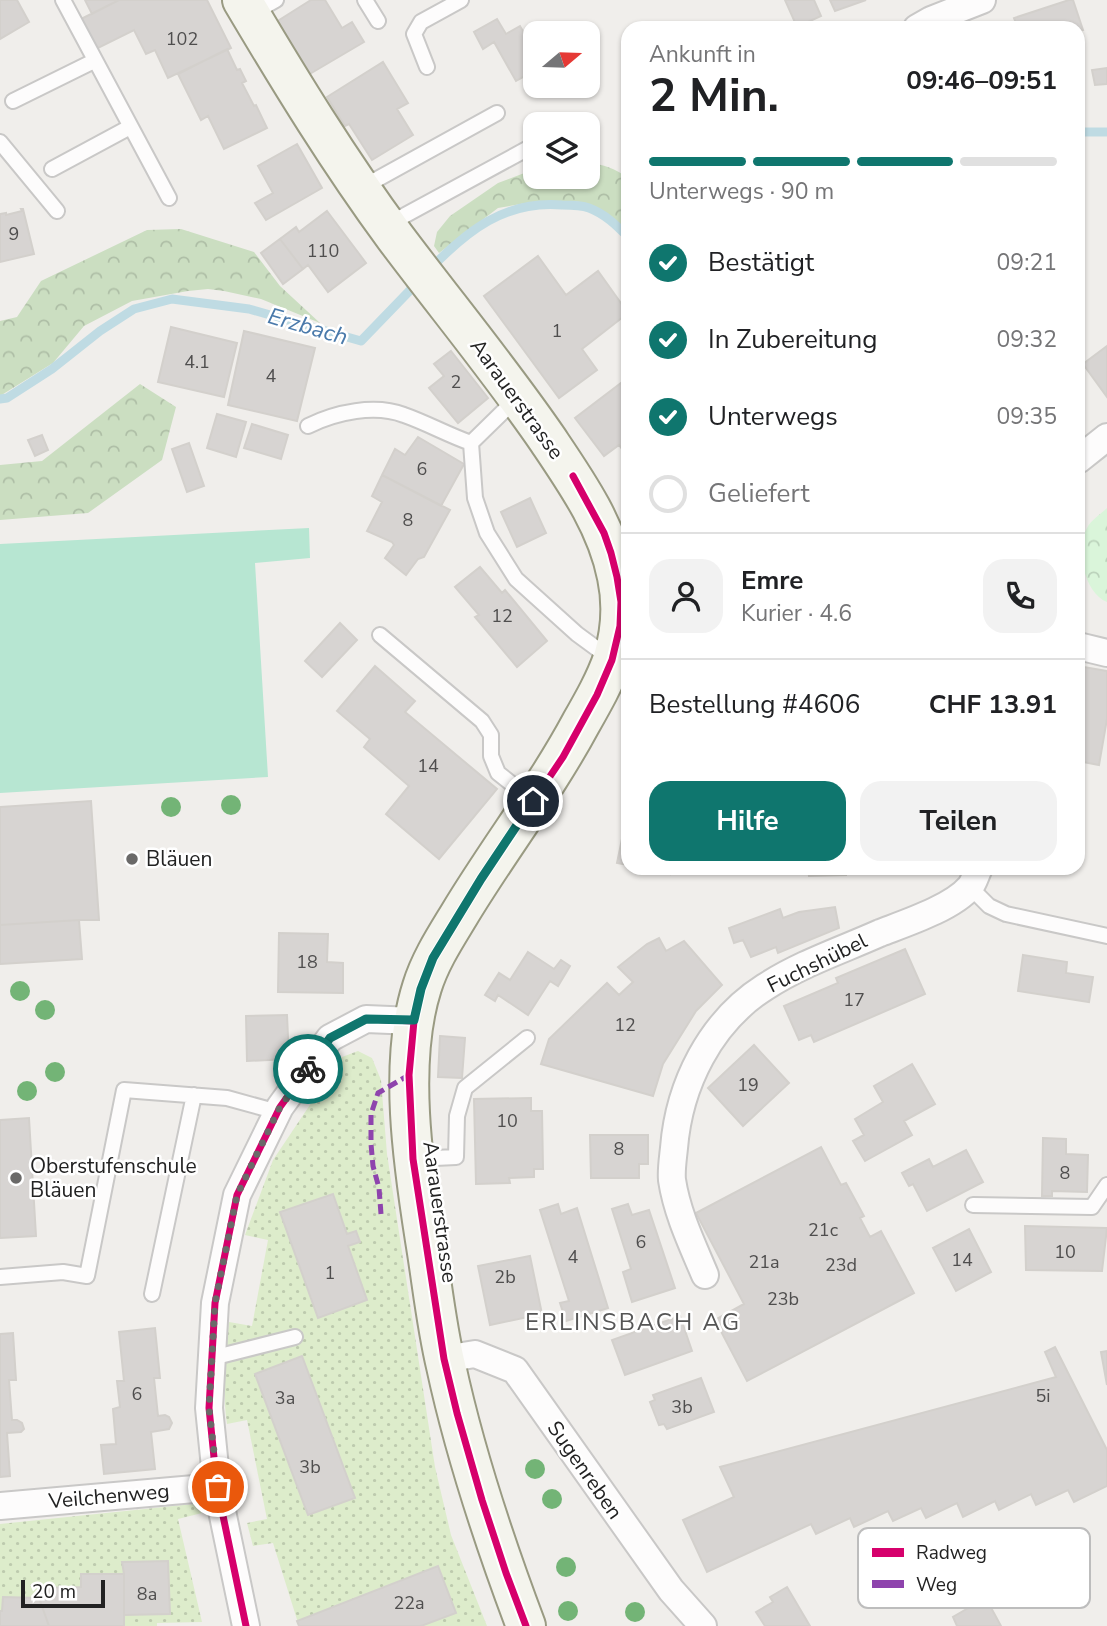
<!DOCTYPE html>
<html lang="de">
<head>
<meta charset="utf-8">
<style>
  :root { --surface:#fff; --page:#f2f2f2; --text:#202124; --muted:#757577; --line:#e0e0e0; --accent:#0f766e }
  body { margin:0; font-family:"Nunito Sans",sans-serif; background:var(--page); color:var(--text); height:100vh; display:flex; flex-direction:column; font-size:26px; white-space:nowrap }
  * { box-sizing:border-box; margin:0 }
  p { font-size:23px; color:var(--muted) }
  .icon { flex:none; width:38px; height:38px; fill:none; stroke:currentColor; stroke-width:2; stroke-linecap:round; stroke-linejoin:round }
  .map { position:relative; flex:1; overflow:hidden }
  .drawer { position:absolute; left:621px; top:21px; width:464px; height:854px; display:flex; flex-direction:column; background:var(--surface); border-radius:21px; box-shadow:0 2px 5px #0004 }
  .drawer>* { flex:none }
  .needle { width:46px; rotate:71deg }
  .tools { position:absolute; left:523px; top:21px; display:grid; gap:14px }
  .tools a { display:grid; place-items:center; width:77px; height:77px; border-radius:14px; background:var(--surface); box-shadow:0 2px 5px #0004; font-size:35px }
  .scale { position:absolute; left:21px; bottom:18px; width:84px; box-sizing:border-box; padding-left:7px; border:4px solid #222; border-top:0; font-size:19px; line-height:24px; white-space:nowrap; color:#222; -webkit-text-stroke:5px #fff; paint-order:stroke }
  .pin { position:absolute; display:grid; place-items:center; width:60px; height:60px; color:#fff; margin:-30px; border:4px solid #fff; border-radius:50%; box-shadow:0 2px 7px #0007 }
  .courier { position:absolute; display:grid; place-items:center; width:70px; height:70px; margin:-35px; border:5px solid #0f766e; border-radius:50%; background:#fff; color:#222; box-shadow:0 2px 9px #0007 }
  .headline em { font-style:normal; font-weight:700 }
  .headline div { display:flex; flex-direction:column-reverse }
  .headline { display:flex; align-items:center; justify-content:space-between; height:119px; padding:0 28px }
  h1 { font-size:46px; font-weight:700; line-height:52px }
  .bar { display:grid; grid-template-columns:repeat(4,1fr); gap:10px 7px; align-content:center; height:84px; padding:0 28px }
  .bar i { height:9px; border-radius:5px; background:var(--line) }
  .bar .selected { background:var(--accent) }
  .bar p { grid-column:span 4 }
  .line { display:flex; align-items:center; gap:18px; padding:0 28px; border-top:2px solid var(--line) }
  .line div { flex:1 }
  .round { display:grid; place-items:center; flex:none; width:74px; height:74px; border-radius:21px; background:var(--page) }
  ol { padding:0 28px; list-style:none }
  li { display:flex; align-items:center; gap:21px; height:77px }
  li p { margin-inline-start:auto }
  li .icon { padding:7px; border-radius:50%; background:var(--accent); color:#fff; stroke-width:4 }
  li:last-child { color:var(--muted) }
  li i { width:38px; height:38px; border:4px solid var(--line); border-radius:50% }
  .primary-button { display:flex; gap:14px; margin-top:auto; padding:14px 28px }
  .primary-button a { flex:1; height:80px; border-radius:21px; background:var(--accent); color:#fff; font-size:28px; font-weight:700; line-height:80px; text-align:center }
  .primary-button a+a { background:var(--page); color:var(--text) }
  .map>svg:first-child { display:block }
</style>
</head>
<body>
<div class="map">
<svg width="1107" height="1626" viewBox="0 0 1107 1626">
  <defs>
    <pattern id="grass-dots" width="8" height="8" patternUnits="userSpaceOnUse" patternTransform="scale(1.75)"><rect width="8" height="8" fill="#ddeccb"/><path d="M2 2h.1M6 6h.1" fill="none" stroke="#bdcaae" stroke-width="1.8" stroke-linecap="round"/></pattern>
    <pattern id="forest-crowns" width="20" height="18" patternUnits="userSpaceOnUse" patternTransform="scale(1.75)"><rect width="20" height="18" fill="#cbdec1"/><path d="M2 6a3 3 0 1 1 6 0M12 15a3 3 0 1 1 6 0" fill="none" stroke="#aebea6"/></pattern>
    <pattern id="park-crowns" width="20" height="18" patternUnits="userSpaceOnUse" patternTransform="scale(1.75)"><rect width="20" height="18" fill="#daf5da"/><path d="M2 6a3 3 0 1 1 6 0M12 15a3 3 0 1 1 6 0" fill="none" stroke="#bbd2bb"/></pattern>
  </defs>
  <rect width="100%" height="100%" fill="#f0eeeb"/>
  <path fill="url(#grass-dots)" d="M358 1051 372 1058 381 1080 387 1154 435 1467 451 1535 487 1626H299L273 1543 253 1546 247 1523 267 1519 247 1420 227 1424C222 1389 225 1357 229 1322L252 1326 268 1240 245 1235 273 1160 342 1057Z
    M193 1504 202 1513 178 1519 202 1622 157 1623V1626H0V1524Z"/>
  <path fill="url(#forest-crowns)" d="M588 163C603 164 616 169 628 178V231L612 217 594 207 584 203 574 201 532 202 498 208 439 253 434 246 437 232 450 216 498 183 535 169 536 177H588Z
    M181 229 254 252 280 286 320 323 261 299 224 291 208 289 188 291 132 301 84 326 53 363 0 396V321L17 317 41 281 147 230Z
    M140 384 176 407 162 460 88 513 0 520V465L42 461Z"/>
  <path fill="url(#park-crowns)" d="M1107 508V602C1084 593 1075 548 1087 528 1091 520 1101 514 1107 508Z"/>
  <path fill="#b7e6d2" d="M309 528 310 558 255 563 268 777 0 793V544Z"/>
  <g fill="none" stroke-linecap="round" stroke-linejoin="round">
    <path stroke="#bfdbe3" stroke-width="9" d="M1078 132H1107
      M430 269C467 231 505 200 562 205 570 205 581 205 589 208 605 214 616 225 628 237
      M0 399 7 398 52 369 100 331 134 309 172 299 249 309 361 341 418 282"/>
  </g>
  <path fill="#d7d4d2" stroke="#d3d0cc" stroke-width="2" d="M0 0H17L29 22 0 39Z
    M85 0H119L92 14Z
    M119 0H207L231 48 168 78 155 50 146 54 134 30 96 49 81 19Z
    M311 0H325L342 28 352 22 364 42 308 75 276 22Z
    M785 0H814L821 16 797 27Z
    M830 0H866L835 11Z
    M1069 0H1073L1083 30 1078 31V28H1018L1014 18Z
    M497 19 506 34 520 26 536 53V70L516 81 494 42 483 49 474 32Z
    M227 49 237 70 240 69 246 81 242 83 254 106 256 105 267 128 224 149 208 116 201 120 178 74Z
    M383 62 408 103 397 109 413 135 372 160 349 124 345 126 327 97Z
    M1107 68V84L1095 85 1092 70Z
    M297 144 322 188 266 220 255 203 273 193 258 166Z
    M21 209H23L34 254 0 262V214L6 213V215L22 211Z
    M327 211 366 263 328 292 308 265 303 269 280 239 296 227 299 232Z
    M280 239 303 269 283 284 261 253Z
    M538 256 566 295 598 271 628 313 582 349 597 370 559 398 484 296Z
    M171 327 237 343 224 397 158 382Z
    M244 331 315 348 297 421 228 405Z
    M1107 346V397L1083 364Z
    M451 351 488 398 458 423 429 388 444 376 434 364Z
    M625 380 628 384V457L619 445 604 456 575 418Z
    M217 414 246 422 236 457 207 448Z
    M252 424 288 435 281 459 244 448Z
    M42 435 48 450 35 456 28 440Z
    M418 437 464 464 441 506 382 475 395 449 405 455Z
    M189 443 204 486 187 492 172 449Z
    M382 475 450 510 424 557 418 559 406 575 385 558 394 545 392 542 367 531 382 502 372 496Z
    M530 498 546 533 517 547 501 512Z
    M480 567 502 593 505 590 547 641 517 667 475 617 479 615 455 587Z
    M340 623 357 640 322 677 305 661Z
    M375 666 415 701 405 712 497 789 439 859 386 814 409 786 364 747 370 739 337 711Z
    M1078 666 1107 671V719L1099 765 1078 761V741L1082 719 1078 718Z
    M91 801 99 920H79L0 925V807Z
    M628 810V865L617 863Z
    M641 868H671L670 874Z
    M808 868H846V875L809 876Z
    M835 907 839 928 778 953 776 947 751 957 743 940 734 943 729 928 780 909 783 918 799 912Z
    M79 920 82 959 0 964V925Z
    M279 933 328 934 327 962 343 963V993L278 992Z
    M659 938 666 951 684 941 722 985 696 1011 663 1064 653 1096 541 1064 549 1039 607 983 619 995 633 982 618 967 647 944Z
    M905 949 925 994 814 1042 811 1035 799 1040 784 1006 838 983 836 978Z
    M528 952 554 969 561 960 570 966 558 986 550 981 528 1015 498 995 495 1001 485 995 499 973 510 980Z
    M1023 955 1067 962 1066 973 1093 977 1089 1002 1018 991Z
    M287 1015 289 1059 247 1061 246 1016Z
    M440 1036 465 1038 462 1078 438 1077Z
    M754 1045 789 1083 743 1126 708 1088Z
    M912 1064 935 1104 904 1121 912 1135 865 1161 853 1141 864 1135 855 1119 883 1102 874 1086Z
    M531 1098V1111H542L543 1169H534V1177L509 1178 510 1183 476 1184 474 1099Z
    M29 1118 36 1236 0 1238V1120Z
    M590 1135H648V1164H639V1178H591Z
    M1043 1138 1066 1139V1154L1088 1155 1087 1192 1052 1191V1196H1042Z
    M821 1147 841 1185 846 1183 864 1216 860 1218 870 1237 881 1231 914 1293 747 1381 715 1320 744 1304 696 1213Z
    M966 1150 983 1182 927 1211 913 1184 909 1186 902 1173 929 1159 933 1167Z
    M333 1194 347 1234 356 1231 360 1242 348 1246 367 1300 318 1318 280 1212Z
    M558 1204 561 1214 577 1208 608 1308 566 1321 560 1303 569 1301 540 1210Z
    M628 1204 632 1215 649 1210 675 1288 632 1302 623 1272 631 1269 612 1209Z
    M1025 1226 1107 1228 1102 1271 1026 1270Z
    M969 1229 991 1272 956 1291 933 1248Z
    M530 1256 542 1314 490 1325 478 1266Z
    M680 1316 692 1351 625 1375 612 1340Z
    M155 1328 160 1378H154L158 1416 165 1415 169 1417 172 1423 169 1429 151 1432 155 1469 104 1474 101 1445 116 1444 113 1409 120 1407 117 1381H124L119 1332Z
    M13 1333 16 1380H9L12 1420H17L22 1423 24 1429 21 1432 7 1433 10 1476 0 1477V1334Z
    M1055 1347 1107 1450V1486L1074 1502 1068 1490 1036 1505 1031 1494 999 1510 995 1501 963 1517 957 1503 926 1518 921 1508 893 1521 888 1511 854 1527 850 1518 816 1534 811 1524 707 1572 683 1520 734 1497 720 1467 1056 1377 1045 1352Z
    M1107 1351V1385L1101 1352Z
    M302 1356 355 1498 308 1515 255 1374Z
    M701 1378 714 1412 667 1429 664 1424 659 1425 650 1402 655 1400 653 1395Z
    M168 1561 170 1614 124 1615V1574L122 1562Z
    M438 1566 456 1613 421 1626H299L297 1621Z
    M81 1574H124V1626H49L39 1598V1588L81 1587Z
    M977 1582 1001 1626H957L953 1617 970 1607 961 1591Z
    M787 1587 810 1626H765L756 1612 773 1602 770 1597Z
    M3 1597 39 1598 49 1626H0V1611H2Z"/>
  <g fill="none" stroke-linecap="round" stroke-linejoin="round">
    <g stroke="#c9c8c7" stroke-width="18">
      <path id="lane" d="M63 0 169 198
        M365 0 378 21
        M253 13 276 0
        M427 67 414 34 421 22 461 0
        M13 101 94 61
        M0 142 57 211
        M52 169 130 127
        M363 187 497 113
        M387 225 536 144
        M515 400 471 443 475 498 487 533 516 579 577 634 611 659
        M308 426C336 412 375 404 404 415 427 423 448 435 471 443
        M380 635 482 721 491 735V756L498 773 532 800
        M970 887 989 906 1006 914 1107 936
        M414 1159 456 1157 457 1116 465 1088 527 1038
        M973 1205 1092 1207 1107 1185
        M0 1277 63 1272 87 1276 124 1090 227 1098 278 1112
        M152 1294 194 1095
        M212 1358 295 1337"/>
    </g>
    <g stroke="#c9c8c7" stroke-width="30">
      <path id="street" d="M917 28 931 20 982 0
        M1078 460 1107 437
        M1078 646 1107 653
        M705 1275C692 1244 677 1213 672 1180 671 1170 673 1158 674 1148 679 1085 710 1022 765 987 800 964 842 950 880 933 906 923 952 908 970 887 974 882 976 874 979 868
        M444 1359 475 1354 515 1370 671 1590 703 1626
        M0 1506 217 1487
        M246 1626 217 1487 209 1408 215 1303 237 1195 280 1107 330 1038 366 1019 414 1021"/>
    </g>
    <g stroke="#999a82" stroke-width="42">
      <path id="secondary" d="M242 0C290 81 339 161 395 237 446 305 500 370 548 440 577 483 607 526 617 577 623 605 621 631 613 658 605 681 593 702 581 723 545 790 498 850 459 915 445 938 430 961 422 987 398 1062 413 1164 425 1240 432 1282 436 1324 446 1366 465 1454 494 1541 526 1626"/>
    </g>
    <use href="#lane" stroke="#fdfcfc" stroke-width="14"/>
    <use href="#street" stroke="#fdfcfc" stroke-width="26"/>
    <use href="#secondary" stroke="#f4f4ed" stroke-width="38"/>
    <path stroke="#8e44ad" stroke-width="5" stroke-dasharray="10 5" stroke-linecap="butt" d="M381 1214 379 1188 373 1166 371 1144V1114L378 1093 409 1075"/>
    <g stroke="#fff" stroke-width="11">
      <path id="cycleway" d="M246 1626 217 1487 209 1408 215 1303 237 1195 280 1107 330 1038 366 1019 414 1021
        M526 1626 506 1573 482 1500 457 1413 444 1359 413 1159 409 1075 414 1021 421 989 433 958 481 879 563 757 597 695 612 660 620 626 621 602 617 577 611 553 604 533 573 476"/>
    </g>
    <use href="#cycleway" stroke="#d6006c" stroke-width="7"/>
  </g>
  <g fill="#73b476">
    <circle cx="231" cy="805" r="10"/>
    <circle cx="171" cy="807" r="10"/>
    <circle cx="20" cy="991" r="10"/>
    <circle cx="45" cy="1010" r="10"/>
    <circle cx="55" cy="1072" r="10"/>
    <circle cx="27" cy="1091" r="10"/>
    <circle cx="535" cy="1469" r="10"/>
    <circle cx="552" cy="1499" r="10"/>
    <circle cx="566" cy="1567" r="10"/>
    <circle cx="568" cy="1611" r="10"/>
    <circle cx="635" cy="1612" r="10"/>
  </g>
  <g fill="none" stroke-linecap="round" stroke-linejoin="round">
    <path stroke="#6a6968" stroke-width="7" stroke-dasharray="0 12.6" d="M218 1487 209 1408 215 1303 237 1195 280 1107 308 1069"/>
    <path stroke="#0f766e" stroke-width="9" d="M308 1069 330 1038 366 1019 414 1020 421 989 433 958 481 879 533 801"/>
  </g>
  <g fill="#6a6968" stroke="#fff" stroke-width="2.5">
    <circle cx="132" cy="859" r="7"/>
    <circle cx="16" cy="1178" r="7"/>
  </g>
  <g text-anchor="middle" stroke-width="5" stroke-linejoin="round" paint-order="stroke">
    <g font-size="18" fill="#4f4e4e">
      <text x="182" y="45">102</text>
      <text x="14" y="240">9</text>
      <text x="323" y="257">110</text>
      <text x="557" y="337">1</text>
      <text x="197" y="368">4.1</text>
      <text x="271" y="382">4</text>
      <text x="456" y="388">2</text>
      <text x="422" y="475">6</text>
      <text x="408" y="526">8</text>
      <text x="502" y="622">12</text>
      <text x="428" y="772">14</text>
      <text x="307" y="968">18</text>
      <text x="854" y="1006">17</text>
      <text x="625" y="1031">12</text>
      <text x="748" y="1091">19</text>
      <text x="507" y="1127">10</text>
      <text x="619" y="1155">8</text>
      <text x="1065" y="1179">8</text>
      <text x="823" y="1236">21c</text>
      <text x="641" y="1248">6</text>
      <text x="1065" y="1258">10</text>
      <text x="573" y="1263">4</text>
      <text x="962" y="1266">14</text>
      <text x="764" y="1268">21a</text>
      <text x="841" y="1271">23d</text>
      <text x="330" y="1279">1</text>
      <text x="505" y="1283">2b</text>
      <text x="783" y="1305">23b</text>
      <text x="137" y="1400">6</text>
      <text x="1043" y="1402">5i</text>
      <text x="285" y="1404">3a</text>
      <text x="682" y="1413">3b</text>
      <text x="310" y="1473">3b</text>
      <text x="147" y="1600">8a</text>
      <text x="409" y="1609">22a</text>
    </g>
    <g font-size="21" fill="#222" stroke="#fff">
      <text transform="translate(517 399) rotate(54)" y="7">Aarauerstrasse</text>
      <text transform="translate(817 963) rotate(-26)" y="7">Fuchshübel</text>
      <text transform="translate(440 1212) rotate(82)" y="7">Aarauerstrasse</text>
      <text transform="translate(585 1470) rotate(55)" y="7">Sugenreben</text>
      <text transform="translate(109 1496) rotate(-5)" y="7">Veilchenweg</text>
    </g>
    <g font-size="21" fill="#222" stroke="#fff" text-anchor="start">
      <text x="146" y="866">Bläuen</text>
      <text x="30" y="1173">Oberstufenschule<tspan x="30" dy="24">Bläuen</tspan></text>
    </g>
    <g font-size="23" font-style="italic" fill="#4a7aab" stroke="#fff">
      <text transform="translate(308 326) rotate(16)" y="8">Erzbach</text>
    </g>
    <g font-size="24" letter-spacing="2" fill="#555" stroke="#fff">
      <text x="633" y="1330">ERLINSBACH AG</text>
    </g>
  </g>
  <rect x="858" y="1528" width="232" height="80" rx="10" fill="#fff" stroke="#bdbdbd" stroke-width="2"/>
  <rect x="872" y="1548" width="32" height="9" fill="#d6006c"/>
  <rect x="872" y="1580" width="32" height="8" fill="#8e44ad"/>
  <g font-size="19" fill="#222">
    <text x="916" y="1559">Radweg</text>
    <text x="916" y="1591">Weg</text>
  </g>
</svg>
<div class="tools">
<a><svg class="needle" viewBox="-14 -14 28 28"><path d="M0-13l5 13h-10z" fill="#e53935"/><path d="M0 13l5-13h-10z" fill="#757577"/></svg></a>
<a><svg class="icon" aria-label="layers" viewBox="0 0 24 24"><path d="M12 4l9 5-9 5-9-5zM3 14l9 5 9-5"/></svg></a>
</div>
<div class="scale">20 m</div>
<div class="pin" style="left:218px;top:1487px;background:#ea580c"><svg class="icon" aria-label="bag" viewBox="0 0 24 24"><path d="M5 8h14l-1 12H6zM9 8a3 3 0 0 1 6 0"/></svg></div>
<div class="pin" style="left:533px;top:801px;background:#1f2937"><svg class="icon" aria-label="home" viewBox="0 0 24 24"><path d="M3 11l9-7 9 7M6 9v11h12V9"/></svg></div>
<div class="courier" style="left:308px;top:1069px"><svg class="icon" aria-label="bike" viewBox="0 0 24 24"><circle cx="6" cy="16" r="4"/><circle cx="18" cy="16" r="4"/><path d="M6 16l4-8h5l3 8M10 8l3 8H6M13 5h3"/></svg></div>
<section class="drawer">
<div class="headline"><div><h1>2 Min.</h1><p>Ankunft in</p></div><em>09:46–09:51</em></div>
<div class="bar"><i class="selected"></i><i class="selected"></i><i class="selected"></i><i></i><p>Unterwegs · 90 m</p></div>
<ol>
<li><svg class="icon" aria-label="check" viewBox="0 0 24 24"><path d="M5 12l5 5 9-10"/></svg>Bestätigt<p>09:21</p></li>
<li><svg class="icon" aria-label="check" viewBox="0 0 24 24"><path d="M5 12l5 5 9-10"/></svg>In Zubereitung<p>09:32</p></li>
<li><svg class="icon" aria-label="check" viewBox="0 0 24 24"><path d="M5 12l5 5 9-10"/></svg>Unterwegs<p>09:35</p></li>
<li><i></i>Geliefert</li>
</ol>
<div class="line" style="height:126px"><a class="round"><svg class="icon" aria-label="person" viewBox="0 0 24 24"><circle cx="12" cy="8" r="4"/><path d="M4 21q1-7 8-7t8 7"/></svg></a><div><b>Emre</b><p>Kurier · 4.6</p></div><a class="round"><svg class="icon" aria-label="phone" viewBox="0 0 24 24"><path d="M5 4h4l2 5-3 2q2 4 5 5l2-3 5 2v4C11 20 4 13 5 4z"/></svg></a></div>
<div class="line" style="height:91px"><div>Bestellung #4606</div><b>CHF 13.91</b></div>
<div class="primary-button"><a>Hilfe</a><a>Teilen</a></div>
</section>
</div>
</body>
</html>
